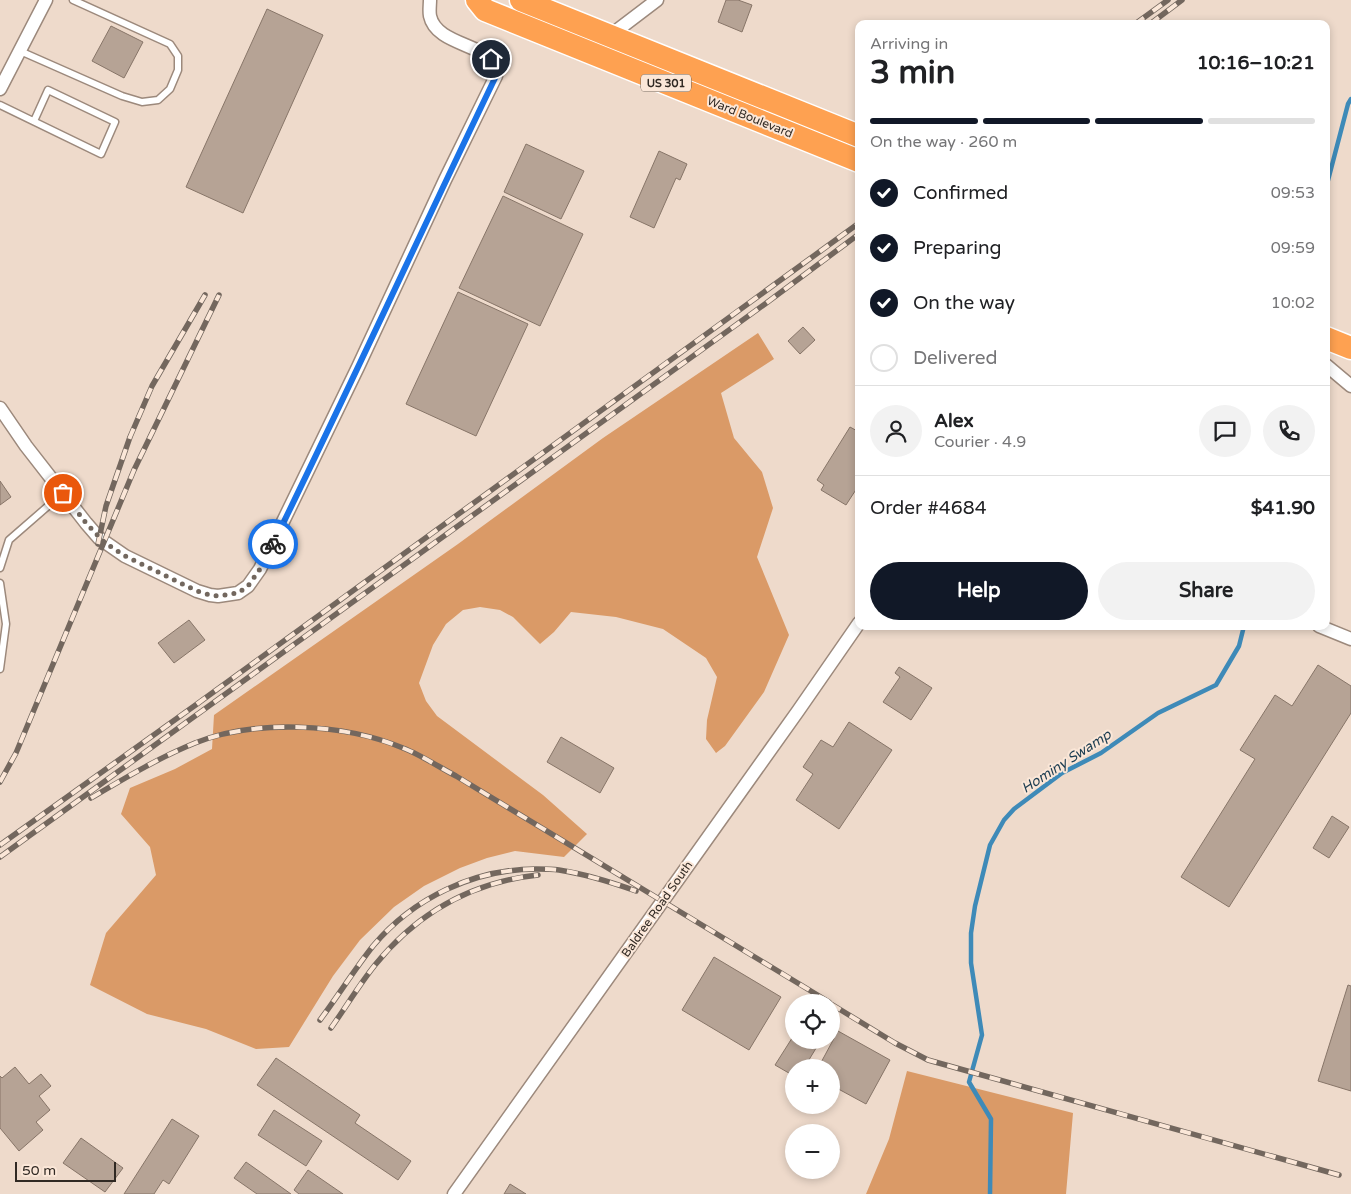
<!DOCTYPE html>
<html lang="en">
<head>
<meta charset="utf-8">
<style>
  :root { --surface:#fff; --page:#f2f2f2; --text:#202124; --muted:#757577; --line:#e0e0e0; --accent:#111827 }
  body { margin:0; font-family:"Varela Round",sans-serif; background:var(--page); color:var(--text); height:100vh; display:flex; flex-direction:column; font-size:19px; white-space:nowrap }
  * { box-sizing:border-box; margin:0 }
  p { font-size:16px; color:var(--muted) }
  .icon { flex:none; width:28px; height:28px; fill:none; stroke:currentColor; stroke-width:2; stroke-linecap:round; stroke-linejoin:round }
  .map { position:relative; flex:1; overflow:hidden }
  .drawer { position:absolute; left:855px; top:20px; width:475px; height:610px; display:flex; flex-direction:column; background:var(--surface); border-radius:10px; box-shadow:0 2px 8px #0003 }
  .drawer>* { flex:none }
  .fabs { position:absolute; left:785px; top:994px; display:grid; gap:10px }
  .fabs a { display:grid; place-items:center; width:55px; height:55px; border-radius:50%; background:var(--surface); box-shadow:0 2px 8px #0003; font-size:25px }
  .scale { position:absolute; left:15px; bottom:12px; width:101px; box-sizing:border-box; padding-left:5px; border:2px solid #302923; border-top:0; font-size:14px; line-height:18px; white-space:nowrap; color:#302923; -webkit-text-stroke:4px #fbe7d8; paint-order:stroke }
  .pin { position:absolute; display:grid; place-items:center; width:42px; height:42px; color:#fff; margin:-21px; border:2px solid #fff; border-radius:50%; box-shadow:0 1px 5px #0007 }
  .courier { position:absolute; display:grid; place-items:center; width:50px; height:50px; margin:-25px; border:4px solid #1a73e8; border-radius:50%; background:#fff; color:#222; box-shadow:0 1px 6px #0007 }
  .summary em { font-style:normal; font-weight:700 }
  .summary div { display:flex; flex-direction:column-reverse }
  .summary { display:flex; align-items:center; justify-content:space-between; height:85px; padding:0 15px }
  h1 { font-size:32px; font-weight:700; line-height:38px }
  .bar { display:grid; grid-template-columns:repeat(4,1fr); gap:8px 5px; align-content:center; height:60px; padding:0 15px }
  .bar i { height:6px; border-radius:4px; background:var(--line) }
  .bar .current { background:var(--accent) }
  .bar p { grid-column:span 4 }
  .line { display:flex; align-items:center; gap:12px; padding:0 15px; border-top:1px solid var(--line) }
  .line div { flex:1 }
  .round { display:grid; place-items:center; flex:none; width:52px; height:52px; border-radius:26px; background:var(--page) }
  ol { padding:0 15px; list-style:none }
  li { display:flex; align-items:center; gap:15px; height:55px }
  li p { margin-inline-start:auto }
  li .icon { padding:5px; border-radius:50%; background:var(--accent); color:#fff; stroke-width:4 }
  li:last-child { color:var(--muted) }
  li i { width:28px; height:28px; border:2px solid var(--line); border-radius:50% }
  .button { display:flex; gap:10px; margin-top:auto; padding:10px 15px }
  .button a { flex:1; height:58px; border-radius:30px; background:var(--accent); color:#fff; font-size:20px; font-weight:700; line-height:58px; text-align:center }
  .button a+a { background:var(--page); color:var(--text) }
  .map>svg:first-child { display:block }
</style>
</head>
<body>
<div class="map">
<svg width="1351" height="1194" viewBox="0 0 1351 1194">
  <rect width="100%" height="100%" fill="#eedacb"/>
  <path fill="#da9a67" d="M758 333 774 359 721 393 734 438 762 472 773 508 757 557 789 635 764 692 725 746 716 753 706 739 707 720 717 677 706 658 663 629 616 617 571 612 554 632 540 644 513 617 500 610 480 607 463 610 446 624 433 645 419 683 426 701 437 716 543 795 587 834 564 857 515 851 487 858 460 868 424 886 394 907 360 940 333 976 289 1047 256 1049 206 1029 147 1014 90 985 106 933 156 875 150 847 121 814 130 788 175 769 212 749 214 715 458 544 603 438Z
    M907 1071 1073 1113 1066 1194H866L889 1139Z"/>
  <g fill="none" stroke-linecap="round" stroke-linejoin="round">
    <path stroke="#3e8ab8" stroke-width="4.5" d="M1326 188 1348 104 1351 99
      M990 1194 991 1119 969 1082 982 1035 971 963V933L975 906 990 845 1004 820 1014 809 1062 773 1101 753 1158 713 1216 685 1239 646 1244 626"/>
  </g>
  <path fill="#b6a395" stroke="#877568" d="M726 0H738L752 5 742 32 718 22Z
    M267 9 323 35 243 213 186 187Z
    M111 26 143 42 124 78 92 61Z
    M526 144 584 171 561 219 504 192Z
    M659 151 687 164 680 180 676 178 654 228 630 217Z
    M503 196 583 234 540 326 459 288Z
    M458 292 528 324 476 436 406 404Z
    M803 327 815 340 800 354 788 341Z
    M850 427 859 432V485L846 505 821 490 824 485 817 480Z
    M0 481 11 497 0 505Z
    M189 620 205 640 174 663 158 643Z
    M1318 665 1351 686V713L1229 907 1181 877 1255 759 1240 750 1275 695 1292 706Z
    M899 667 932 688 911 720 883 702 900 677 895 673Z
    M849 722 892 750 839 829 796 800 813 774 803 767 821 740 833 747Z
    M561 737 614 768 600 793 547 762Z
    M1332 816 1349 827 1329 858 1313 848Z
    M714 957 781 997 749 1050 682 1010Z
    M1348 985 1351 986V1091L1318 1081Z
    M838 1031 890 1060 866 1104 831 1085V1068H818Z
    M794 1035V1040H821L804 1068H794V1076L775 1065Z
    M276 1058 360 1115 355 1123 411 1161 398 1180 257 1085Z
    M15 1067 29 1084 41 1074 51 1086 39 1096 50 1110 36 1122 43 1130 19 1151 0 1128V1076L2 1078Z
    M274 1110 322 1141 306 1166 258 1135Z
    M172 1119 199 1136 169 1184 163 1180 154 1194H124Z
    M81 1138 123 1168 105 1192 63 1163Z
    M246 1162 291 1194H257L234 1178Z
    M308 1170 343 1194H299L294 1190Z
    M510 1184 526 1194H504Z"/>
  <g fill="none" stroke-linecap="round" stroke-linejoin="round">
    <g stroke="#9c897c" stroke-width="9">
      <path id="lane" d="M20 51 122 96 142 102 158 100 170 89 178 70V56L170 44 73 0
        M0 105 101 154 115 122 48 90 34 121
        M0 568 9 540 63 493
        M0 583 6 624 0 669"/>
    </g>
    <g stroke="#9c897c" stroke-width="15">
      <path id="street" d="M607 38 657 0
        M0 89 46 0
        M1326 365 1351 386
        M0 408 26 446 86 523 99 538 125 556 197 591 210 595 218 596 238 593 248 586 260 569 358 367 445 180 496 76C501 43 437 49 430 16 429 11 430 5 430 0
        M1319 626 1351 639
        M454 1194 798 711 859 623"/>
    </g>
    <g stroke="#fff" stroke-width="25">
      <path id="highway" d="M477 0 485 10 859 161
        M521 0 859 136
        M1326 338 1351 348"/>
    </g>
    <use href="#lane" stroke="#fff" stroke-width="6"/>
    <use href="#street" stroke="#fff" stroke-width="12"/>
    <use href="#highway" stroke="#fea151" stroke-width="22"/>
    <g stroke="#73675e" stroke-width="5.5">
      <path id="rail" d="M1135 24 1168 0
        M1150 24 1182 0
        M98 544 106 506 130 437 152 386 205 295
        M0 782 16 753 134 470 219 295
        M91 798C125 778 158 758 195 743 255 719 343 723 403 748 421 755 439 767 456 776L829 1002
        M0 845 197 704 859 223
        M0 857 765 304 859 234
        M831 1004 895 1043 928 1060 1339 1175
        M320 1020C338 996 354 970 373 946 413 898 474 869 536 869 544 869 552 869 559 870 585 874 611 882 636 891
        M331 1028C346 1007 359 985 375 965 417 913 472 882 538 875"/>
    </g>
    <use href="#rail" stroke="#fbe7d8" stroke-width="4" stroke-dasharray="11" stroke-linecap="butt"/>
  </g>
  <g fill="none" stroke-linecap="round" stroke-linejoin="round">
    <path stroke="#72675e" stroke-width="5" stroke-dasharray="0 9" d="M63 493 86 523 104 542 125 556 197 591 210 595 218 596 238 593 248 586 260 569 273 544"/>
    <path stroke="#1a73e8" stroke-width="6" d="M273 544C349 389 421 232 496 76L497 70 491 59"/>
  </g>
  <g text-anchor="middle" stroke-width="4" stroke-linejoin="round" paint-order="stroke">
    <rect fill="#fbe7d8" stroke="#6d6259" stroke-width="1" x="641" y="74.5" width="50" height="17" rx="4"/>
    <g font-size="11" font-weight="bold" fill="#302923">
      <text x="666" y="87">US 301</text>
    </g>
    <g font-size="12" fill="#302923" stroke="#fbe7d8">
      <text transform="translate(750 117) rotate(22)" y="4">Ward Boulevard</text>
      <text transform="translate(657 909) rotate(-55)" y="4">Baldree Road South</text>
    </g>
    <g font-size="14" font-style="italic" fill="#1b3c50" stroke="#fbe7d8">
      <text transform="translate(1066 761) rotate(-33)" y="5">Hominy Swamp</text>
    </g>
  </g>
</svg>
<div class="fabs">
<a><svg class="icon" aria-label="locate" viewBox="0 0 24 24"><circle cx="12" cy="12" r="6"/><path d="M12 2v4M12 18v4M2 12h4M18 12h4"/></svg></a>
<a>+</a>
<a>−</a>
</div>
<div class="scale">50 m</div>
<div class="pin" style="left:63px;top:493px;background:#ea580c"><svg class="icon" aria-label="bag" viewBox="0 0 24 24"><path d="M5 8h14l-1 12H6zM9 8a3 3 0 0 1 6 0"/></svg></div>
<div class="pin" style="left:491px;top:59px;background:#1f2937"><svg class="icon" aria-label="home" viewBox="0 0 24 24"><path d="M3 11l9-7 9 7M6 9v11h12V9"/></svg></div>
<div class="courier" style="left:273px;top:544px"><svg class="icon" aria-label="bike" viewBox="0 0 24 24"><circle cx="6" cy="16" r="4"/><circle cx="18" cy="16" r="4"/><path d="M6 16l4-8h5l3 8M10 8l3 8H6M13 5h3"/></svg></div>
<section class="drawer">
<div class="summary"><div><h1>3 min</h1><p>Arriving in</p></div><em>10:16–10:21</em></div>
<div class="bar"><i class="current"></i><i class="current"></i><i class="current"></i><i></i><p>On the way · 260 m</p></div>
<ol>
<li><svg class="icon" aria-label="check" viewBox="0 0 24 24"><path d="M5 12l5 5 9-10"/></svg>Confirmed<p>09:53</p></li>
<li><svg class="icon" aria-label="check" viewBox="0 0 24 24"><path d="M5 12l5 5 9-10"/></svg>Preparing<p>09:59</p></li>
<li><svg class="icon" aria-label="check" viewBox="0 0 24 24"><path d="M5 12l5 5 9-10"/></svg>On the way<p>10:02</p></li>
<li><i></i>Delivered</li>
</ol>
<div class="line" style="height:90px"><a class="round"><svg class="icon" aria-label="person" viewBox="0 0 24 24"><circle cx="12" cy="8" r="4"/><path d="M4 21q1-7 8-7t8 7"/></svg></a><div><b>Alex</b><p>Courier · 4.9</p></div><a class="round"><svg class="icon" aria-label="chat" viewBox="0 0 24 24"><path d="M4 5h16v11H9l-5 4z"/></svg></a><a class="round"><svg class="icon" aria-label="phone" viewBox="0 0 24 24"><path d="M5 4h4l2 5-3 2q2 4 5 5l2-3 5 2v4C11 20 4 13 5 4z"/></svg></a></div>
<div class="line" style="height:65px"><div>Order #4684</div><b>$41.90</b></div>
<div class="button"><a>Help</a><a>Share</a></div>
</section>
</div>
</body>
</html>
